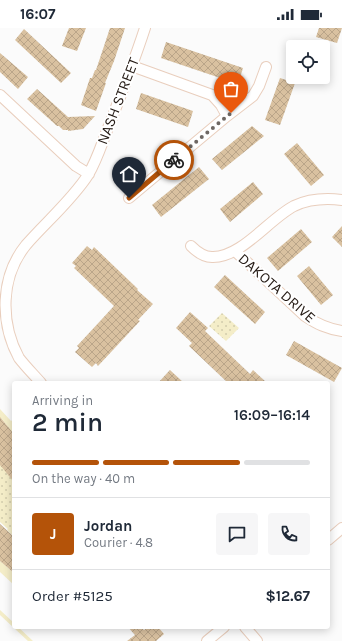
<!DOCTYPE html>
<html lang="en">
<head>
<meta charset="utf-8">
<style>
  :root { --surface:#fff; --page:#f6f6f7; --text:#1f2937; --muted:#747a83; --line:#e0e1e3; --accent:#b45309 }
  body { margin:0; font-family:Karla,sans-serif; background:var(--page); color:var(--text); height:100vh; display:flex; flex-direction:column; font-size:15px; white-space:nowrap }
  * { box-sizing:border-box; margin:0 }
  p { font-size:13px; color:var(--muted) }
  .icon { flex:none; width:22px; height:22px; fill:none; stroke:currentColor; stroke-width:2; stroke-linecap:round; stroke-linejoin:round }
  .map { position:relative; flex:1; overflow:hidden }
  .side { position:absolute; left:12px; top:353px; width:318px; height:248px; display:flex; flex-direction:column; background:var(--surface); border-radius:4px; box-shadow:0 2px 10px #0003 }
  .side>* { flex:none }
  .buttons { position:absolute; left:286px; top:12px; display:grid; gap:8px }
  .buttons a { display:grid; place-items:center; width:44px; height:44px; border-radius:4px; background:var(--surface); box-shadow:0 2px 10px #0003; font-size:20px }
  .pin { position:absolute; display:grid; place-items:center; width:34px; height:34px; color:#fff; margin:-41px -17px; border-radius:50% 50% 50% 0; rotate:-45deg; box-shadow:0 0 4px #0007 }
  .pin .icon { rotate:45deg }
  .courier { position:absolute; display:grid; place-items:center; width:40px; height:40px; margin:-20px; border:3px solid #b45309; border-radius:50%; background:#fff; color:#222; box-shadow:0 1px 5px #0007 }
  .summary em { font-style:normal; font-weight:600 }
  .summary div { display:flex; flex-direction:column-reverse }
  .summary { display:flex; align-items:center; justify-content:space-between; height:68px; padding:0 20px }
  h1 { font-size:26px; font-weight:600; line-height:30px }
  .bar { display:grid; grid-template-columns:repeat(4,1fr); gap:6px 4px; align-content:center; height:48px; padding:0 20px }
  .bar i { height:5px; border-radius:3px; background:var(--line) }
  .bar .current { background:var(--accent) }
  .bar p { grid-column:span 4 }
  .line { display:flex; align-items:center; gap:10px; padding:0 20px; border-top:1px solid var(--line) }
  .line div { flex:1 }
  .round { display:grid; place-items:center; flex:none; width:42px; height:42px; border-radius:4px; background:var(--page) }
  .status { display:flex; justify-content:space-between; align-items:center; height:28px; padding:0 20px; background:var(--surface); direction:ltr }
  .status svg { height:11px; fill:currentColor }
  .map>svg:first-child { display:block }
</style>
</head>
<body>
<div class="status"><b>16:07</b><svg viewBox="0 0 49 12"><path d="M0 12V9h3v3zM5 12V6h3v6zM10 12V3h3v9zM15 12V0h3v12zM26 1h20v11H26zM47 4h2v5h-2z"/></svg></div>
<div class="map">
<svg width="342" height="613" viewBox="0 0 342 613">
  <defs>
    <pattern id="park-dots" width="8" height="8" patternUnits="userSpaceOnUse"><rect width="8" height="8" fill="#f4edc8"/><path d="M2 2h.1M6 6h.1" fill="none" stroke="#d1cbab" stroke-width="1.8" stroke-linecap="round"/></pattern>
    <pattern id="building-cross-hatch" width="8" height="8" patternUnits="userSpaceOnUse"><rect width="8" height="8" fill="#d9c1a0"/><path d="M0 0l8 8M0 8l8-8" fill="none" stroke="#baa589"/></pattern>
  </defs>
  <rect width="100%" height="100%" fill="#fbfbfb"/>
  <path fill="#f4edc8" d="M0 381 11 393 14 391V406L12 403 10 404 9 400 1 390 0 391Z
    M0 533 14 545V557L0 544Z
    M0 582 14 595V599H18L33 613H28L0 587Z"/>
  <path fill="url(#park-dots)" d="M222 285 239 300 226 313 209 298Z
    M0 431 14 452V509L7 502 8 501 0 494Z"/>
  <path fill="url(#building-cross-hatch)" d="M69 0H86L77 23 62 18Z
    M110 0H125L114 33 105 55H106L96 83 81 77 90 50H92L95 42H96Z
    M319 0H342L337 15 316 9Z
    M24 1 71 45 61 55 15 12Z
    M166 14 243 40 238 56 161 30Z
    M0 25 28 49 18 61 0 44Z
    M280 50 295 55 280 97 265 92Z
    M37 61 68 89 95 88 83 101 68 103V102H63L59 98H57L27 71Z
    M141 65 193 83 188 99 136 81Z
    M252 98 264 108 222 142 212 131Z
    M297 115 324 147 311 158 284 126Z
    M199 139 209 151 161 189 152 177Z
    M253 154 263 166 230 194 220 181Z
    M342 198V219L332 209Z
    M301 201 312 214 278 243 267 230Z
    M87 218 92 222 94 219 138 261 137 262 153 276 138 292 140 293 98 338 96 335 92 339 75 324 79 320 77 318 114 278 74 240 76 238 72 235Z
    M309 238 333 267 321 277 297 248Z
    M225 247 265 284 255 296 214 259Z
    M190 284 208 300 205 303 250 346 253 342 267 355H228L189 318 192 315 176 300Z
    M294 313 342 340 334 354 286 327Z
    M170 342 184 355H158Z
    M0 389 14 406V454L0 437Z
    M0 496 14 509V545L0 533Z
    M128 599H141L144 602 148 599H158L164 606 156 613H127L135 607Z"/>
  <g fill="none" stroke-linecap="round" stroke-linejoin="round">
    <g stroke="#e9cebd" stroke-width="12">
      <path id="minor" d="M132 38 212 67 221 77 227 88
        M0 67 76 138 89 146
        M129 170 227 88 253 68 259 58 266 39
        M191 218C197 224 204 229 212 229 241 230 269 191 294 178 309 171 326 170 342 172
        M235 223 305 288C317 296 327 301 342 303
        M41 355C34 347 26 339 19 330 0 295 0 249 26 217 45 195 72 172 88 147 97 132 102 115 108 100 121 67 134 34 145 0
        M328 512 342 500
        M245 599 257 613
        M207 613 224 599"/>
    </g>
    <use href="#minor" stroke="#fff" stroke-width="10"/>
  </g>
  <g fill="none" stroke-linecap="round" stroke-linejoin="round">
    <path stroke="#6f6864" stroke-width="4" stroke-dasharray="0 7.2" d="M174 132 231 85"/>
    <path stroke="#b45309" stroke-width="5" d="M129 170 174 132"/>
  </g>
  <g text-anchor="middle" stroke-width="4" stroke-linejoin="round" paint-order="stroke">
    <g font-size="15" fill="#231913" stroke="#fff">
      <text transform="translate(118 73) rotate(-69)" y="5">NASH STREET</text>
      <text transform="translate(277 260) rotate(41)" y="5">DAKOTA DRIVE</text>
    </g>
  </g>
</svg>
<div class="buttons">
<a><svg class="icon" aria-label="locate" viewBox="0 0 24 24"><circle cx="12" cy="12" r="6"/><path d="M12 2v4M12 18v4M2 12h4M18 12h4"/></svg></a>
</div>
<div class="pin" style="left:231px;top:85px;background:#ea580c"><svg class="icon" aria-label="bag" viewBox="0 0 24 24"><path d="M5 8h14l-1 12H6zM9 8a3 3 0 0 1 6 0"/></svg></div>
<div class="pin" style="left:129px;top:170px;background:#1f2937"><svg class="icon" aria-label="home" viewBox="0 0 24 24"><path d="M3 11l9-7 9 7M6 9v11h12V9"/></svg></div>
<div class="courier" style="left:174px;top:132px"><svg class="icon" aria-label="bike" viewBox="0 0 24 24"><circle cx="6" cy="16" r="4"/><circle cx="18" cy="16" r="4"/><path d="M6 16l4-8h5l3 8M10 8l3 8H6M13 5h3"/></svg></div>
<section class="side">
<div class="summary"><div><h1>2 min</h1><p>Arriving in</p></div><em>16:09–16:14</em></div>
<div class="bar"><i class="current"></i><i class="current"></i><i class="current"></i><i></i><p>On the way · 40 m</p></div>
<div class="line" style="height:72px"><b class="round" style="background:var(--accent);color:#fff">J</b><div><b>Jordan</b><p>Courier · 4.8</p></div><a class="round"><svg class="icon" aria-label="chat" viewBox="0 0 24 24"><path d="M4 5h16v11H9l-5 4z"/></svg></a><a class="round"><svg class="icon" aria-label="phone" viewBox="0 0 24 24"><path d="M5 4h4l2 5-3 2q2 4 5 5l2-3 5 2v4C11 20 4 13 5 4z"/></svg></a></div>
<div class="line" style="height:52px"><div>Order #5125</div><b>$12.67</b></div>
</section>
</div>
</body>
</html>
